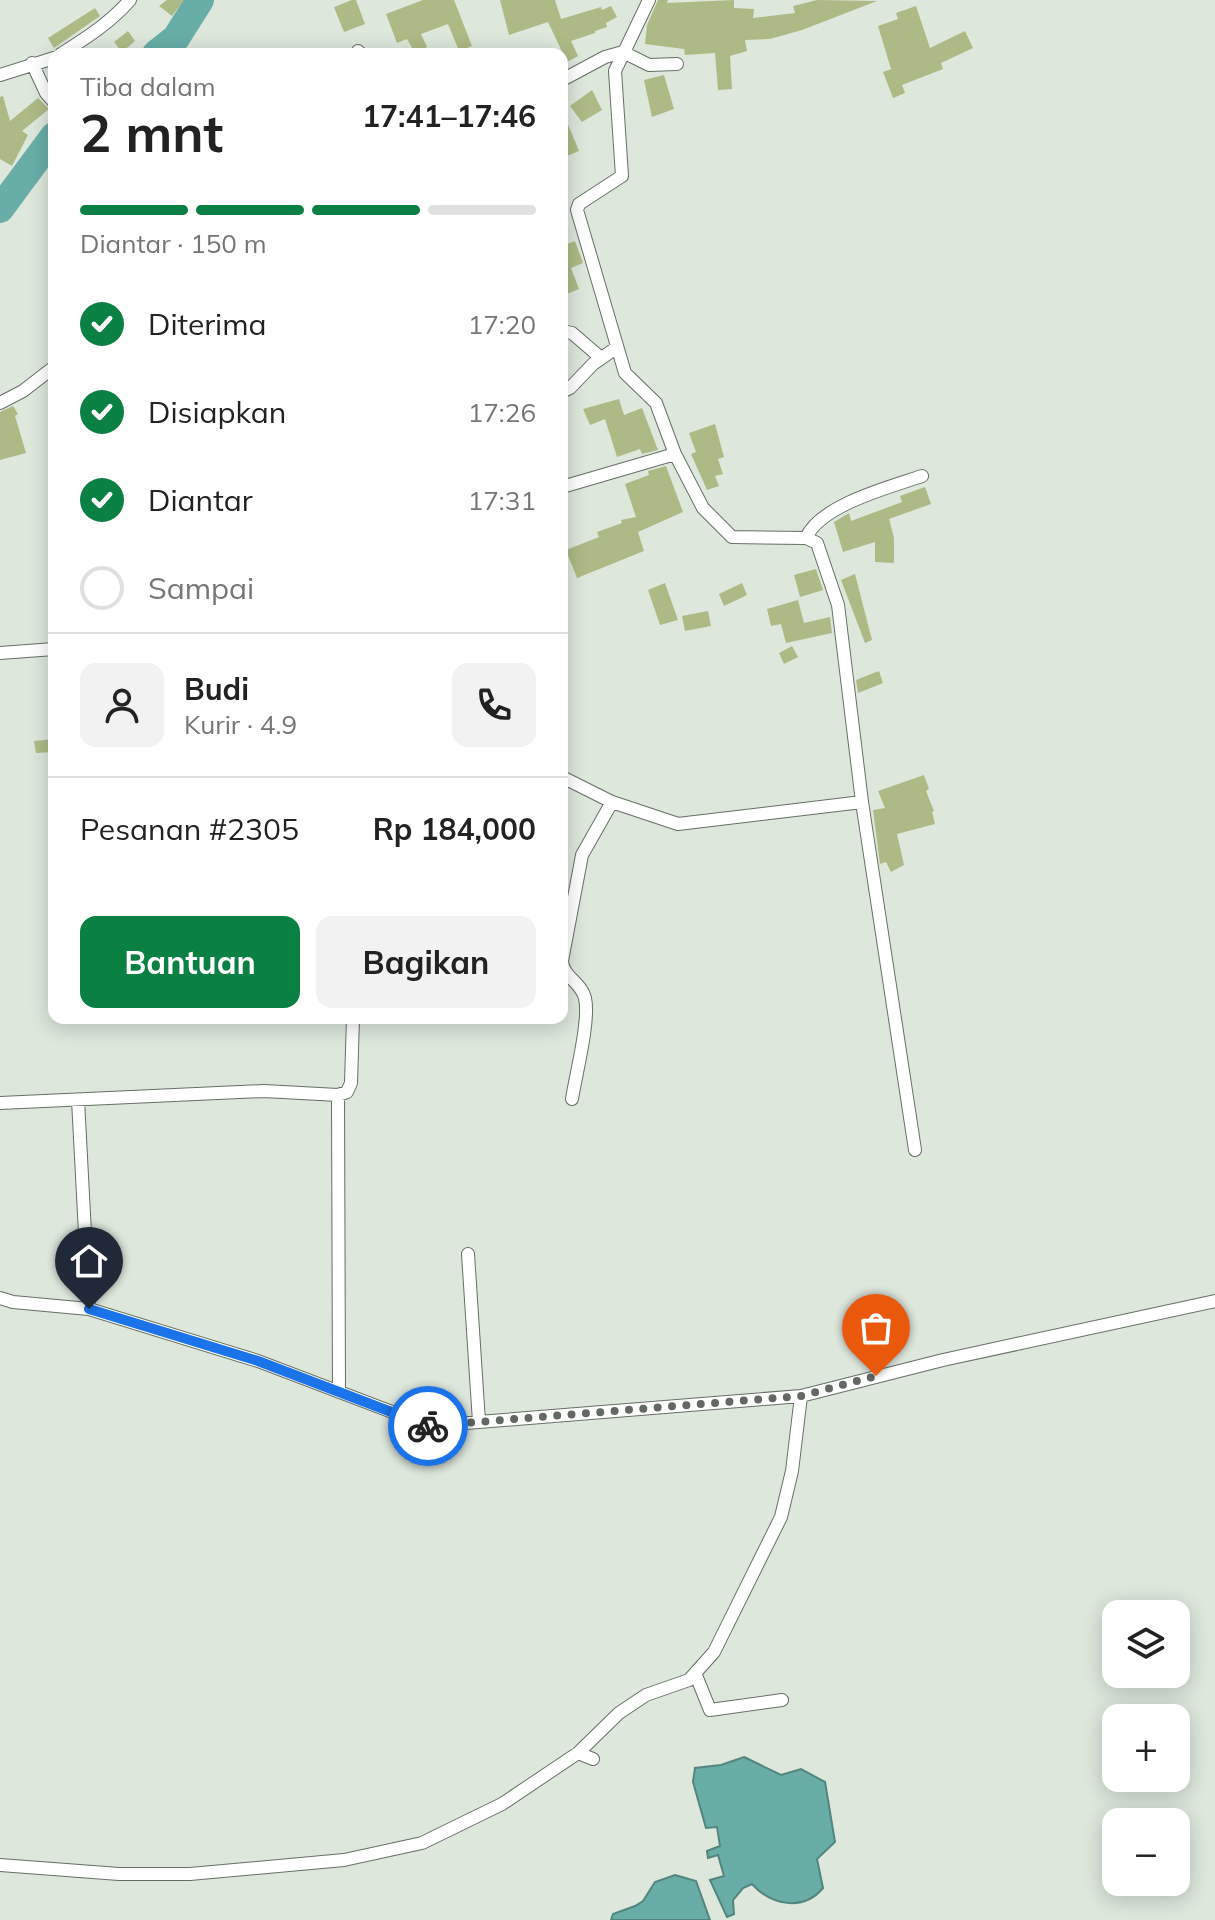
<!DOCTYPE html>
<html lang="id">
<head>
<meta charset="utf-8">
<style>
  :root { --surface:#fff; --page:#f2f2f2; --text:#222; --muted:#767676; --line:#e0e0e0; --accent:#0b8043 }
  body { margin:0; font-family:Mulish,sans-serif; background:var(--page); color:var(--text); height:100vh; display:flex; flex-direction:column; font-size:30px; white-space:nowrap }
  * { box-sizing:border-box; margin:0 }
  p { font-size:26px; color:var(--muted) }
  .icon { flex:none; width:44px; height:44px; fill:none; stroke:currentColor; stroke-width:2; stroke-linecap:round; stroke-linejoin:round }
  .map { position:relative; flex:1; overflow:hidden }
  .side { position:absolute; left:48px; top:48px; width:520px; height:976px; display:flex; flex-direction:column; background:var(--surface); border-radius:16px; box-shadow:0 4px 20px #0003 }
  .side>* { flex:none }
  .controls { position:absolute; left:1102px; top:1600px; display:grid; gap:16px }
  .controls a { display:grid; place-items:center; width:88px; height:88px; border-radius:16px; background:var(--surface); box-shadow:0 4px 20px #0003; font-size:40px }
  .pin { position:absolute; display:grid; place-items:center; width:68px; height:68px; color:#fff; margin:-82px -34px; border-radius:50% 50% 50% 0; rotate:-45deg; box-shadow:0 0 8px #0007 }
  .pin .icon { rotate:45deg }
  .courier { position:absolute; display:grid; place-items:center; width:80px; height:80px; margin:-40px; border:6px solid #1a73e8; border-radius:50%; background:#fff; color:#222; box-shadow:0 2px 10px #0007 }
  .summary em { font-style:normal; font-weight:700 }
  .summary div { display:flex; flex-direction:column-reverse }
  .summary { display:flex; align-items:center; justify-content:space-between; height:136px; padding:0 32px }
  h1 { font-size:52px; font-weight:700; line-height:60px }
  .bar { display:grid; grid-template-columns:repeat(4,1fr); gap:12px 8px; align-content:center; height:96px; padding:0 32px }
  .bar i { height:10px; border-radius:6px; background:var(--line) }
  .bar .current { background:var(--accent) }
  .bar p { grid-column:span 4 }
  .line { display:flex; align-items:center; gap:20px; padding:0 32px; border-top:2px solid var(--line) }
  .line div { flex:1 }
  .round { display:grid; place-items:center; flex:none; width:84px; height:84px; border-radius:16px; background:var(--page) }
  ol { padding:0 32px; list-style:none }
  li { display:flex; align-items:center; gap:24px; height:88px }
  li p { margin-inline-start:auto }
  li .icon { padding:8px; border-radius:50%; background:var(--accent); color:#fff; stroke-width:4 }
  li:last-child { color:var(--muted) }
  li i { width:44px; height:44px; border:4px solid var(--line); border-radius:50% }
  .action { display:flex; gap:16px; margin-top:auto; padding:16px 32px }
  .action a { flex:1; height:92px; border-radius:16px; background:var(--accent); color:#fff; font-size:32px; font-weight:700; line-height:92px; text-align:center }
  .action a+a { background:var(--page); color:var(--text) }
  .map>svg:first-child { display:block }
</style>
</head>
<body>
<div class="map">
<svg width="1215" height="1920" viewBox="0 0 1215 1920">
  <rect width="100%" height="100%" fill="#dde7dc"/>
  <path fill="#68aea7" stroke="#52857e" stroke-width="2" d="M744 1757 781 1775 801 1769 825 1782 835 1842 817 1859 823 1888C803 1912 771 1905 752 1884L743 1888 733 1900 734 1914 727 1917 710 1880 724 1876 718 1855 708 1858 707 1851 720 1846 717 1827 706 1828 693 1782 695 1768 721 1765Z
    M675 1875 696 1881 710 1920H611L613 1914 635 1906 643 1901 655 1882Z"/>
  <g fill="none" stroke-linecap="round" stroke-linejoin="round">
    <path stroke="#68aea7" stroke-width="28" d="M156 54 176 38 200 0
      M0 209 54 136"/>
  </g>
  <path fill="#aeba86" d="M167 0H184L172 16 159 6Z
    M352 0H356L365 24 344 32 334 7Z
    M423 0H454L472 46 459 51 448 24 421 34 427 47 415 53 407 39 397 43 386 14Z
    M500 0H555L561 19 601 7 602 10 611 6 617 17 606 23 607 27 595 31V33L571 41 578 56 567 62 548 22 509 35Z
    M658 0H668L667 3 734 0V8L754 9 753 18 795 13 793 6 817 0 877 1 802 30 770 39 745 40 747 51 730 56 732 89 718 90 715 53 685 55 684 49 645 44 647 25Z
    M916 6 930 48 965 31 973 48 941 63 943 69 902 85 905 93 893 98 883 72 891 69 878 26 898 19 896 13Z
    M95 8 100 16 54 48 48 38Z
    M128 31 135 41 122 52 114 42Z
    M664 75 674 109 652 117 644 80Z
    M592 90 602 110 582 122 570 106Z
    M3 96 10 121 38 98 49 109 22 131 28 135 12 166 0 159V97Z
    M562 110 579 151 562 158Z
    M575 241 583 263 571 268 579 289 562 296V246Z
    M619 399 624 415 642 408 658 450 642 454 640 449 617 457 605 419 590 425 583 409Z
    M13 406 18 414 15 416 26 453 0 460V412Z
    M715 424 724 457 718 459 723 474 715 476 719 486 707 490 691 454 696 452 689 433Z
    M666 466 683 512 638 532 644 551 577 578 566 550 599 537 597 532 622 523 621 520 636 517 625 484 649 475 648 471Z
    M925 487 931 504 889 519 894 538V563L875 562V542L843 552 834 522 849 513 851 521 902 502 900 496Z
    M816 569 823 590 800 597 794 575Z
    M855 574 872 640 865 643 841 580Z
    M665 583 678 620 660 625 648 590Z
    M742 583 747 595 724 606 719 594Z
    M798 600 804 623 830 617 832 633 786 643 781 624 771 626 767 609Z
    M708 611 711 626 685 631 682 616Z
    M792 646 798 657 784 664 779 653Z
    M879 671 883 683 858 693 856 680Z
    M54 739V752L36 753 34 741Z
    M924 775 929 789 926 791 934 811 932 812 935 824 897 834 904 865 891 872 886 862 880 864 873 810 885 808 878 791Z"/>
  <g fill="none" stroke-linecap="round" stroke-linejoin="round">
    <g stroke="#666f65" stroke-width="14">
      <path id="minor" d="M649 0 615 71 622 176 579 204 577 210 625 373 656 403 675 454 703 508 732 537 806 538 817 543 838 605 862 802 915 1150
        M358 51 361 54
        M61 54C86 38 110 23 130 0
        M32 63 46 93 54 102
        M0 75 54 58
        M562 80 605 57 623 52 649 65 677 64
        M562 331 572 333 601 358
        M562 392 570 388 593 364 616 348
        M0 403 23 391 54 367
        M562 487 675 454
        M806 538C820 505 890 487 922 476
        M0 653 54 649
        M562 777 612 802 678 824 862 802
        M338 1095 339 1392
        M572 1099C576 1073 590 1021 585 998 581 982 563 977 562 961L582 855 612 802
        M78 1100 89 1309
        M0 1103 264 1091 338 1095 347 1092 351 1083 353 1018
        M468 1254 479 1422
        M0 1298 13 1302 89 1309 258 1361 429 1426 801 1396 943 1360 1215 1301
        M695 1673 710 1710 782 1700
        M578 1753 593 1759
        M0 1865 119 1874H190L344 1860 422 1843 502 1804 578 1753 619 1713 646 1695 689 1680 714 1652 781 1517 792 1471 801 1396"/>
    </g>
    <use href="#minor" stroke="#fff" stroke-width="12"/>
  </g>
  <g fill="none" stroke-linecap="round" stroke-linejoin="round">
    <path stroke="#626862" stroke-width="8" stroke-dasharray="0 14.4" d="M428 1426 801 1396 876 1376"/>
    <path stroke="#1a73e8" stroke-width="10" d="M89 1309 258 1361 428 1426"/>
  </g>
</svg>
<div class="controls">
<a><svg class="icon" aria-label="layers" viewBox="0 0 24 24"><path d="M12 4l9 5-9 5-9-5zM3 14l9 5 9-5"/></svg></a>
<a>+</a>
<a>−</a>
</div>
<div class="pin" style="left:876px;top:1376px;background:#ea580c"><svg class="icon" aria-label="bag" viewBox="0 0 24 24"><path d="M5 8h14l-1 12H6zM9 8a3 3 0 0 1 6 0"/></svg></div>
<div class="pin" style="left:89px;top:1309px;background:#1f2937"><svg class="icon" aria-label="home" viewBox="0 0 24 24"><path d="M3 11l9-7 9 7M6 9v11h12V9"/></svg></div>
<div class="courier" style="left:428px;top:1426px"><svg class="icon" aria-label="bike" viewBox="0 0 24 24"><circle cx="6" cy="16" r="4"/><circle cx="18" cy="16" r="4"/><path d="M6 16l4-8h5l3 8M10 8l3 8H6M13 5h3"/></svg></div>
<section class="side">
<div class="summary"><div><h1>2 mnt</h1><p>Tiba dalam</p></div><em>17:41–17:46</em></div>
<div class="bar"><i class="current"></i><i class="current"></i><i class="current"></i><i></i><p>Diantar · 150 m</p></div>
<ol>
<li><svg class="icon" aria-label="check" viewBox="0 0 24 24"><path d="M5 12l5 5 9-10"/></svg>Diterima<p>17:20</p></li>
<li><svg class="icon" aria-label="check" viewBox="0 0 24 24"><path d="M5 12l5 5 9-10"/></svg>Disiapkan<p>17:26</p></li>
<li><svg class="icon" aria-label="check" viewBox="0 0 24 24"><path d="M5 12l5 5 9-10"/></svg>Diantar<p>17:31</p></li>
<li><i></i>Sampai</li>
</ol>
<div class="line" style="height:144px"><a class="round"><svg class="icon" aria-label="person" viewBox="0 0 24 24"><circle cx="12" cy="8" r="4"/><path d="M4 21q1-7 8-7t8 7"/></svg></a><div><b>Budi</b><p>Kurir · 4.9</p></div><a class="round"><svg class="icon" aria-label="phone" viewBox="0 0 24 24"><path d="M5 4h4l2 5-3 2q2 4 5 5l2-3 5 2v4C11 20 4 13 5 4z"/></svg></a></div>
<div class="line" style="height:104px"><div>Pesanan #2305</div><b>Rp 184,000</b></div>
<div class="action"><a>Bantuan</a><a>Bagikan</a></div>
</section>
</div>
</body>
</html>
